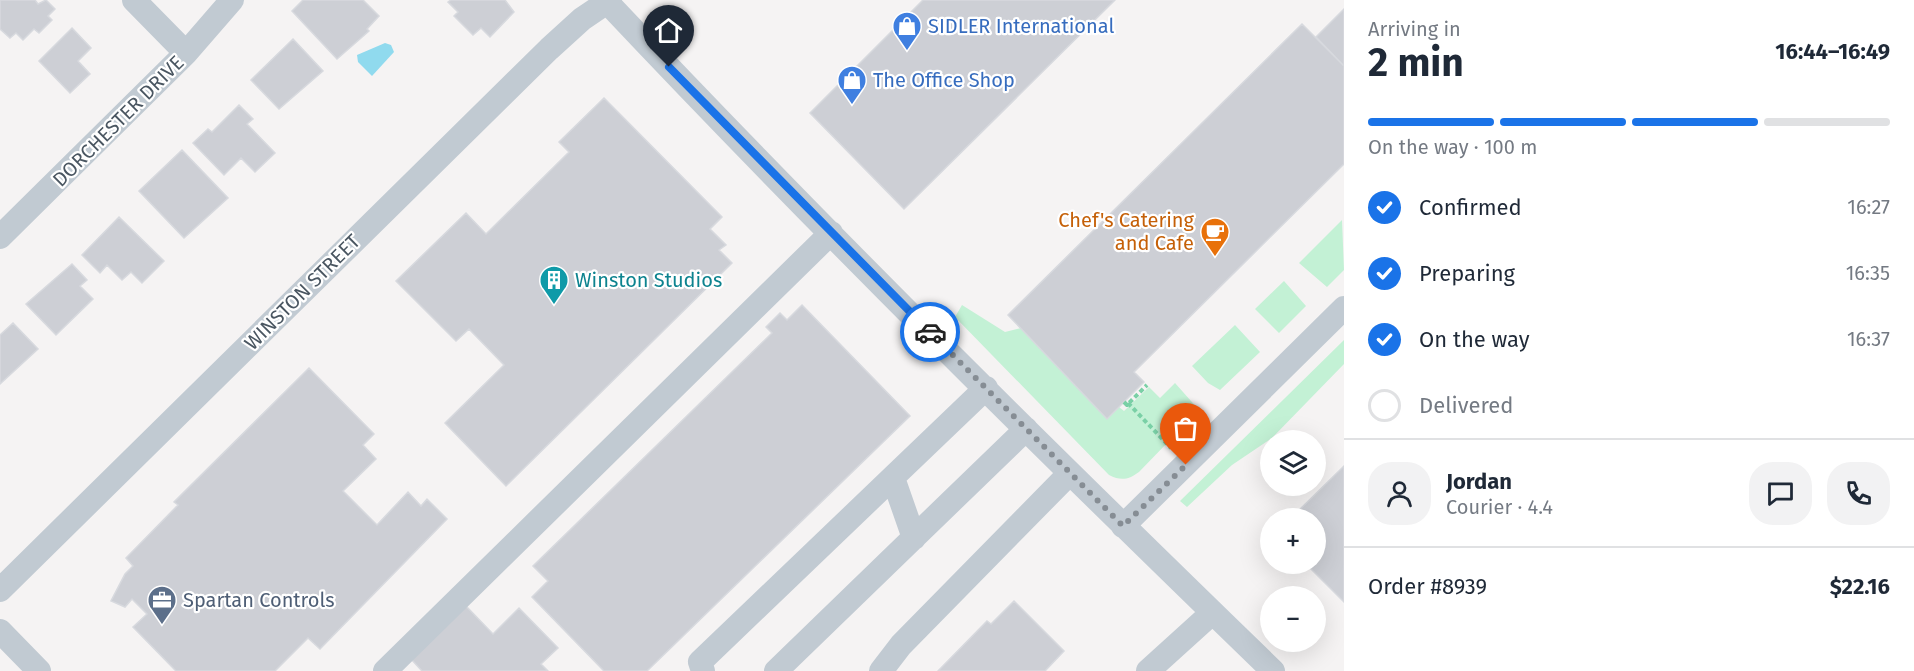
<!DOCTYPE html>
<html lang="en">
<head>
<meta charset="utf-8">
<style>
  :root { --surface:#fff; --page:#f2f2f3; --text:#1f2937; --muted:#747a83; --line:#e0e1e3; --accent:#1a73e8 }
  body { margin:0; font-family:"Fira Sans",sans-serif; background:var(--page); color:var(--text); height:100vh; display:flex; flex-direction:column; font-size:22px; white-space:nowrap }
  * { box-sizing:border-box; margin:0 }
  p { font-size:20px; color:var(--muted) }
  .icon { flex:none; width:33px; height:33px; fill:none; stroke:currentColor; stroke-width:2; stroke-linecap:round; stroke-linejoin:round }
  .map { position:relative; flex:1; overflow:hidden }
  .panel { display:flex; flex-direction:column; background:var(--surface); width:570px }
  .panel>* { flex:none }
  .controls { position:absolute; left:1260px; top:430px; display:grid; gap:12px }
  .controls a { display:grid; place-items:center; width:66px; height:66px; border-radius:50%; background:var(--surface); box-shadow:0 6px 24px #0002; font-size:30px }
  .pin { position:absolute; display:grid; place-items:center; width:51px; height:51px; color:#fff; margin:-62px -26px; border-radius:50% 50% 50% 0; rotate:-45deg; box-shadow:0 0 6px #0007 }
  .pin .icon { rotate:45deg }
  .courier { position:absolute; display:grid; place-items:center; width:60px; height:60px; margin:-30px; border:4px solid #1a73e8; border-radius:50%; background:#fff; color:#222; box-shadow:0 2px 8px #0007 }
  .head em { font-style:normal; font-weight:700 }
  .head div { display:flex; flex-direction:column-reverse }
  .head { display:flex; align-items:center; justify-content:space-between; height:102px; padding:0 24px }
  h1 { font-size:39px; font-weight:700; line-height:45px }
  .bar { display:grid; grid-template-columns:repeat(4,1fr); gap:9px 6px; align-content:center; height:72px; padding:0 24px }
  .bar i { height:8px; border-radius:4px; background:var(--line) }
  .bar .selected { background:var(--accent) }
  .bar p { grid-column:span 4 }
  .line { display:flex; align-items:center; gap:15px; padding:0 24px; border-top:2px solid var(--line) }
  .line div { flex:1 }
  .round { display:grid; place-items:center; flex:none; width:63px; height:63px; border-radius:24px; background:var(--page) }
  ol { padding:0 24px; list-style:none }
  li { display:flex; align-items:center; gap:18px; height:66px }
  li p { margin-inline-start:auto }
  li .icon { padding:6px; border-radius:50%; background:var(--accent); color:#fff; stroke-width:4 }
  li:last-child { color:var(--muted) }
  li i { width:33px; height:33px; border:3px solid var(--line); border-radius:50% }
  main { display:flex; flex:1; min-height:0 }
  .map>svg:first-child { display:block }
</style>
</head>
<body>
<main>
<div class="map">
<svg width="1344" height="671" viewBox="0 0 1344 671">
  <rect width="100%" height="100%" fill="#f5f3f3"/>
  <path fill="#c3f1d5" d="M1342 220 1344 270 1327 287 1299 263Z
    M1284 281 1306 306 1279 333 1255 309Z
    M962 305 1005 332 1021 328 1107 418 1119 407 1124 411 1149 387 1160 398 1175 383 1199 410 1139 472C1128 480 1121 481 1109 475L955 317Z
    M1235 325 1260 352 1220 390 1208 383 1192 366Z
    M1344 340V364L1272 438 1232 465 1187 507 1180 501Z"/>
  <path fill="#90daee" d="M385 43 391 45 394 52 372 76 358 62 357 55Z"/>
  <path fill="#cdcfd5" stroke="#d7d9de" stroke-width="1.5" d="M0 0H35L38 4 46 0 55 9 48 16 52 20 39 33 34 29 23 40 16 33 10 38 0 29Z
    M303 0H363L379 16 367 29 369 31 337 59 292 11Z
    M451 0H505L514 12 490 37 481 28 473 35 454 16 458 12 448 2Z
    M923 0H1115L904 209 810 113Z
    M1344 9V66L1316 37Z
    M1302 24 1344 66V164L1134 372 1144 382 1107 419 1008 315Z
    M72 28 91 48 78 61 90 74 70 93 39 61Z
    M293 39 323 71 279 109 251 80Z
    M604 98 722 217 710 229 726 245 719 250 732 263 506 486 445 423 504 365 469 329 456 341 396 281 466 213 486 234 569 152 559 142Z
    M239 105 253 119 247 124 275 153 255 172 241 158 224 175 193 143 208 129 212 132Z
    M182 150 228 198 184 238 139 191Z
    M119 217 164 261 142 283 131 272 122 280 107 265 100 273 82 255Z
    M72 264 87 280 80 286 93 299 56 335 26 304Z
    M802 305 910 416 647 671H604L532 597 548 581 533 566 772 333 766 327 780 313 787 320Z
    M13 323 38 349 0 384V335Z
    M309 368 374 434 363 445 376 459 343 491 377 525 408 492 421 506 427 499 447 519 320 649 308 638 275 671H176L133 627 147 614 132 599 125 607 111 601 125 574 133 566 126 558 178 505 174 502Z
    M1344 466V602L1306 564H1316V519H1290Z
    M1014 601 1064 651 1045 671H938L987 621 991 624Z
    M466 606 493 634 519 608 558 648 541 664 548 671H422L411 659Z"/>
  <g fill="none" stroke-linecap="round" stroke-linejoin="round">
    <path stroke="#7ad0a6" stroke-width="4" stroke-dasharray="4.5 3" stroke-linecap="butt" d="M1124 402 1127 405 1147 385
      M1128 403 1171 448"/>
    <path stroke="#c1cad2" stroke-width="24" d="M134 0 186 53
      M607 2C823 231 1047 452 1273 671
      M0 237 186 53 232 0
      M893 478 914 538
      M1123 526 1344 308
      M0 590 549 49 582 19 610 0
      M0 631 39 671
      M385 671 831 233
      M703 671 700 662 986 388
      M776 671 1026 429
      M881 671 901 645 1069 474
      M1148 671 1212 613"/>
  </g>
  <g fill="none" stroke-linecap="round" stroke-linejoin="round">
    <path stroke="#868d94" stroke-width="6" stroke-dasharray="0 10.8" d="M930 332 1123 526 1186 465"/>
    <path stroke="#1a73e8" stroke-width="8" d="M669 67 930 332"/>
  </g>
  <defs>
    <g id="shop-pin" transform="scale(1.5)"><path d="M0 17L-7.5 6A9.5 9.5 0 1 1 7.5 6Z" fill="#3f7fe0" stroke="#fff"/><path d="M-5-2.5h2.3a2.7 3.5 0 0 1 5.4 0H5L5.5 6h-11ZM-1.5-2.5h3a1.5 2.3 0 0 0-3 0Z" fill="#fff"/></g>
    <g id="cafe-pin" transform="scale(1.5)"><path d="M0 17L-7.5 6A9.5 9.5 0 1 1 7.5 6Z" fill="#e8710a" stroke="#fff"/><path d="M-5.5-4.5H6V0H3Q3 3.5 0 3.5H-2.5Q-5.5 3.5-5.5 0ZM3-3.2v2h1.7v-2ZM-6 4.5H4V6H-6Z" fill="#fff"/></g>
    <g id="building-pin" transform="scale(1.5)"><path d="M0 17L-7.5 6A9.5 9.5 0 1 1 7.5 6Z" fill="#0f9aa8" stroke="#fff"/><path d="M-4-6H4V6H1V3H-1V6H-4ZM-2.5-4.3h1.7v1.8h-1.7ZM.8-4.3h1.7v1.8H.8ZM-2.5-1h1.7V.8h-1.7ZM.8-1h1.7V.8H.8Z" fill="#fff"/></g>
    <g id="office-pin" transform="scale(1.5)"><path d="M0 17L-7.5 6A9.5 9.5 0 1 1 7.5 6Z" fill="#5c6f8a" stroke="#fff"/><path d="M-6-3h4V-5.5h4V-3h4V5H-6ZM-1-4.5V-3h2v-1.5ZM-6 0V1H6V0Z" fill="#fff"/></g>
  </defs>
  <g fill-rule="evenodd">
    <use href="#shop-pin" x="907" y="26"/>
    <use href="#shop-pin" x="852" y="80"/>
    <use href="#cafe-pin" x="1215" y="232"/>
    <use href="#building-pin" x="554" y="280"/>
    <use href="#office-pin" x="162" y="600"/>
  </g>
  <g text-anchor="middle" stroke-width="4.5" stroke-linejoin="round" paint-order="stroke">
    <g font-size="20" fill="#366cbe" stroke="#fff" text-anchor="start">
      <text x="928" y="33">SIDLER International</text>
      <text x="873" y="87">The Office Shop</text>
    </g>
    <g font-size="20" fill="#4a5661" stroke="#fff">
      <text transform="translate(118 121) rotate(-45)" y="7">DORCHESTER DRIVE</text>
      <text transform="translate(302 292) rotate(-45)" y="7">WINSTON STREET</text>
    </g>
    <g font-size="20" fill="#c56008" stroke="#fff" text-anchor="end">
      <text x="1194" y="227">Chef's Catering<tspan x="1194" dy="23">and Cafe</tspan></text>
    </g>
    <g font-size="20" fill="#0d838f" stroke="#fff" text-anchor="start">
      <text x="575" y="287">Winston Studios</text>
    </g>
    <g font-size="20" fill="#4e5e75" stroke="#fff" text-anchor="start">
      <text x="183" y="607">Spartan Controls</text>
    </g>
  </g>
</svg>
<div class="controls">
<a><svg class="icon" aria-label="layers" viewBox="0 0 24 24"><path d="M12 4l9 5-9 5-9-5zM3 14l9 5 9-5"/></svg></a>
<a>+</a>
<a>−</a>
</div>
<div class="pin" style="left:1186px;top:465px;background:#ea580c"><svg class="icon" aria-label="bag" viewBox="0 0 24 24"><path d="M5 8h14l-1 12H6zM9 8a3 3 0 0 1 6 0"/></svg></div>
<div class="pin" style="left:669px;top:67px;background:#1f2937"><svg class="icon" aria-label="home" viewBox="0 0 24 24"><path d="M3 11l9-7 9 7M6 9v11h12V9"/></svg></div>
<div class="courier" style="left:930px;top:332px"><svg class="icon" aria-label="car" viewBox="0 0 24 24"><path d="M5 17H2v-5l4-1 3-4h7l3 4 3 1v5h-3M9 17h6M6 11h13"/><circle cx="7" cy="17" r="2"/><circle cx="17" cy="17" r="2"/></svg></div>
</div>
<section class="panel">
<div class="head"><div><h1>2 min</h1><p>Arriving in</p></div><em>16:44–16:49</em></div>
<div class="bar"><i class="selected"></i><i class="selected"></i><i class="selected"></i><i></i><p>On the way · 100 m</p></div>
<ol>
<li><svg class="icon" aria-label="check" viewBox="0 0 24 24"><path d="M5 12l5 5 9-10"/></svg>Confirmed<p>16:27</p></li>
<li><svg class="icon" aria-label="check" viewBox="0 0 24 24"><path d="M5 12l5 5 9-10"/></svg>Preparing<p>16:35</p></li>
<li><svg class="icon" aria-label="check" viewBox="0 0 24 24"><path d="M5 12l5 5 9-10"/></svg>On the way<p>16:37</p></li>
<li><i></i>Delivered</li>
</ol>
<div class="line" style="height:108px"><a class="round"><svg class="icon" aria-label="person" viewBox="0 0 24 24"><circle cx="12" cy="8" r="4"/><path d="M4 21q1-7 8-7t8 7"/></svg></a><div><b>Jordan</b><p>Courier · 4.4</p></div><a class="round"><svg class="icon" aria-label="chat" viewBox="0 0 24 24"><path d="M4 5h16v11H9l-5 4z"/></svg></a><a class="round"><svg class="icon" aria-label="phone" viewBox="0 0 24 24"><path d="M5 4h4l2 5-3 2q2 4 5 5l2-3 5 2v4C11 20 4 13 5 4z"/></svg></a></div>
<div class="line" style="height:78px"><div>Order #8939</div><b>$22.16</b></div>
</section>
</main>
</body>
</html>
